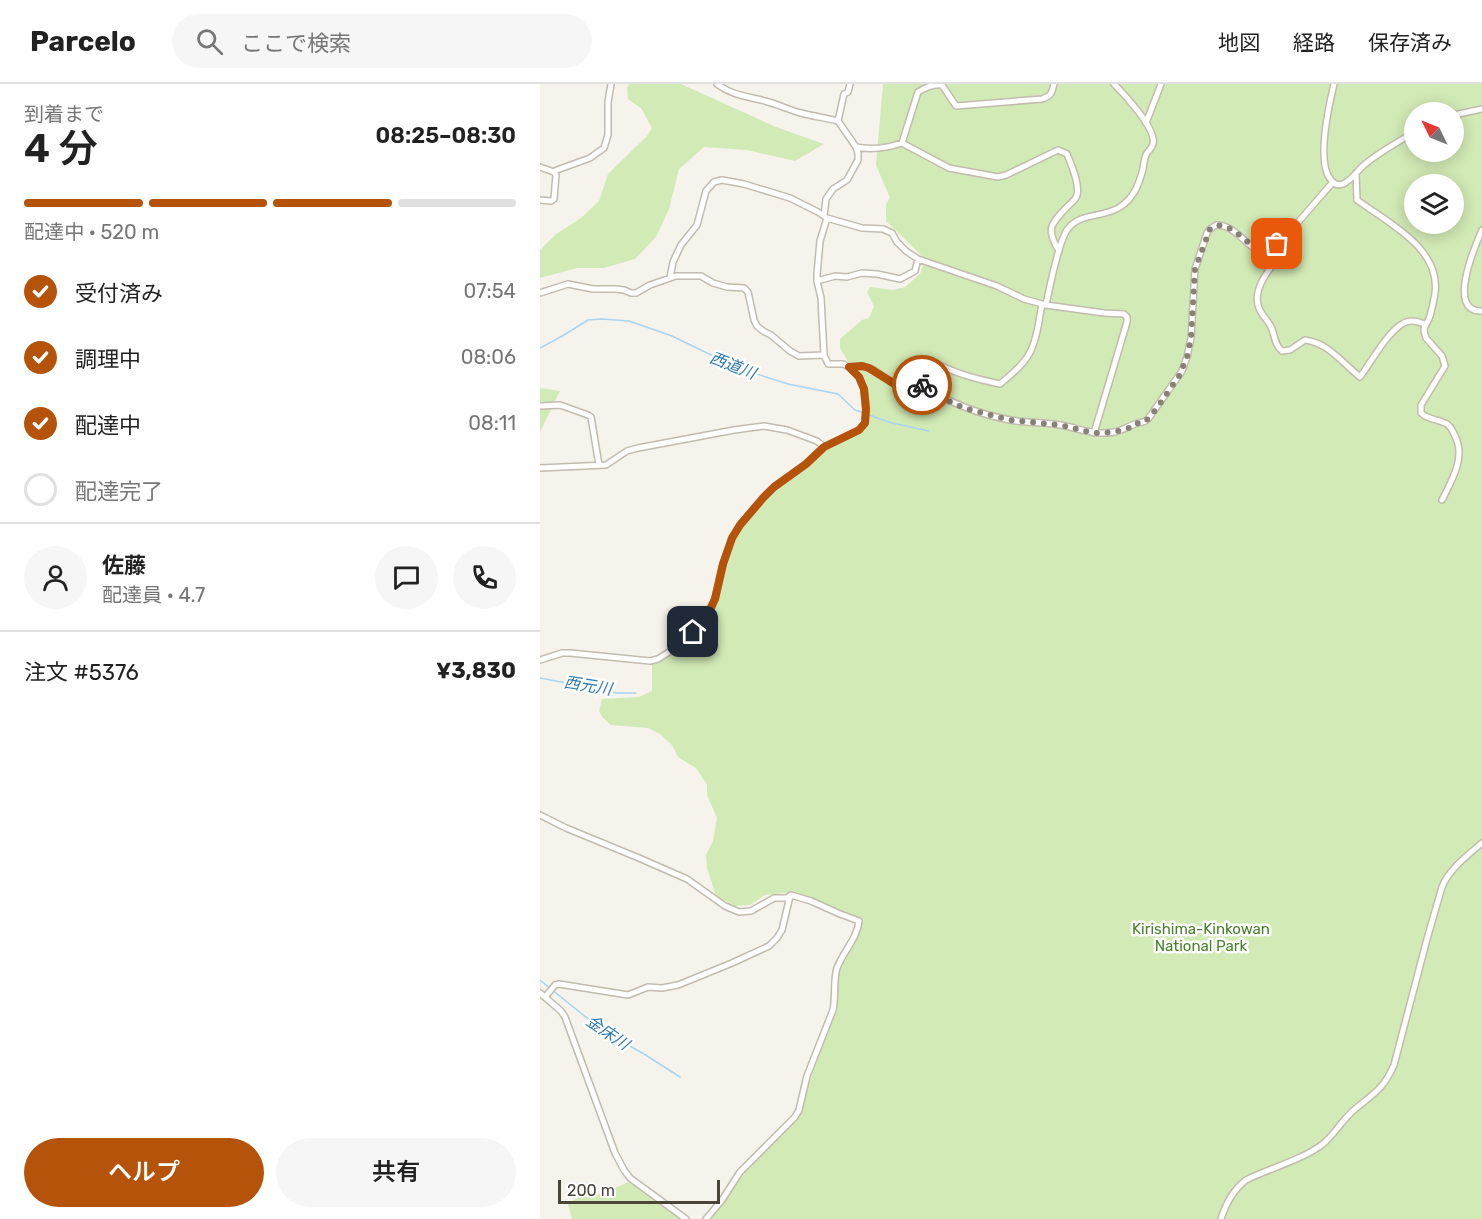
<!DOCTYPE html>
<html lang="ja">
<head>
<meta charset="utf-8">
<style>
  :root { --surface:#fff; --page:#f6f6f6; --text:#222; --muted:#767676; --line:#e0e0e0; --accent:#b45309 }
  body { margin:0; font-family:Rubik,"Noto Sans JP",sans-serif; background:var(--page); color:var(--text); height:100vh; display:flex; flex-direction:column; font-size:22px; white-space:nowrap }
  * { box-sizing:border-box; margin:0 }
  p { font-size:20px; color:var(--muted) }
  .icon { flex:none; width:33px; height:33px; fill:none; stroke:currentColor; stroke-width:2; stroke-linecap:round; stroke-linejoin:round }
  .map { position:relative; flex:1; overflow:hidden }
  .details { display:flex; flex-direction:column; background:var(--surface); width:540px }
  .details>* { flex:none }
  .needle { width:39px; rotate:313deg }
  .fabs { position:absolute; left:864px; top:18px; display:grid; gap:12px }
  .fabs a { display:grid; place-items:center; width:60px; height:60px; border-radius:50%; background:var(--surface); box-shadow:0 3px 15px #0003; font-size:30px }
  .scale { position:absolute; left:18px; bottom:15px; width:162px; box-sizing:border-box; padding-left:6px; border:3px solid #4b4439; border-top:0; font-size:16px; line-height:21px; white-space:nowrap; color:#4b4439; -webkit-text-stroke:4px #fff; paint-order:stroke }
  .pin { position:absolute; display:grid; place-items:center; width:51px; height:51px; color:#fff; margin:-26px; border-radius:12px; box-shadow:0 3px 9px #0006 }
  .courier { position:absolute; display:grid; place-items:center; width:60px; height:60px; margin:-30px; border:4px solid #b45309; border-radius:50%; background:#fff; color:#222; box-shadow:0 2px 8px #0007 }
  .head em { font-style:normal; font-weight:600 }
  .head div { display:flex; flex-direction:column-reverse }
  .head { display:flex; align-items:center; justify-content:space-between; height:102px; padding:0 24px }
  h1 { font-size:39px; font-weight:600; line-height:45px }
  .bar { display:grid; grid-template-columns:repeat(4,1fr); gap:9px 6px; align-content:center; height:72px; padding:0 24px }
  .bar i { height:8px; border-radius:4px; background:var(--line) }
  .bar .selected { background:var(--accent) }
  .bar p { grid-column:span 4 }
  .line { display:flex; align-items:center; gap:15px; padding:0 24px; border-top:2px solid var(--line) }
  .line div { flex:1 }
  .round { display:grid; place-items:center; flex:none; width:63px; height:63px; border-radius:32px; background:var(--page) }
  ol { padding:0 24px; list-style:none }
  li { display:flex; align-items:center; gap:18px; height:66px }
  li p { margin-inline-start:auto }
  li .icon { padding:6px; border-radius:50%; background:var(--accent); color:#fff; stroke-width:4 }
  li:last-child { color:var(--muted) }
  li i { width:33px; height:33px; border:3px solid var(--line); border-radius:50% }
  .button { display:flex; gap:12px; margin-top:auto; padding:12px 24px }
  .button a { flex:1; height:69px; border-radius:36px; background:var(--accent); color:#fff; font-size:24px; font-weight:600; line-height:69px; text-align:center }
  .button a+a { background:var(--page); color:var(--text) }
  header { display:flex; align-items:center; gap:36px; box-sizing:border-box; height:84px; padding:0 30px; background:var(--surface); border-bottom:2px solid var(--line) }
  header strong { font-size:28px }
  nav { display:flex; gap:33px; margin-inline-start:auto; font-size:21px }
  .search { width:420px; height:54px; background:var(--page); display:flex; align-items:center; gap:15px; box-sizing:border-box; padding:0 21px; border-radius:33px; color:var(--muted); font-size:22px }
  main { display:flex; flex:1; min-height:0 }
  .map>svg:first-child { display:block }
</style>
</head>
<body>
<header>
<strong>Parcelo</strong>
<div class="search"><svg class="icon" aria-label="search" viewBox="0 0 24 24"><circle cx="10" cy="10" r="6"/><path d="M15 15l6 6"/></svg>ここで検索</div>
<nav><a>地図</a><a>経路</a><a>保存済み</a></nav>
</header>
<main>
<section class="details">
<div class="head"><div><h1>4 分</h1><p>到着まで</p></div><em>08:25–08:30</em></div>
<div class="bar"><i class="selected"></i><i class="selected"></i><i class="selected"></i><i></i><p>配達中 · 520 m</p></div>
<ol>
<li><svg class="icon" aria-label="check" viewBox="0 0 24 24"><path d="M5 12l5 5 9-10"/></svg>受付済み<p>07:54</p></li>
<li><svg class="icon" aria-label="check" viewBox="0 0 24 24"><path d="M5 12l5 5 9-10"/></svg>調理中<p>08:06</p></li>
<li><svg class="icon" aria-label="check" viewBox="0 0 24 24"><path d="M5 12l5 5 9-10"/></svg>配達中<p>08:11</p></li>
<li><i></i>配達完了</li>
</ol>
<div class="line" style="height:108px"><a class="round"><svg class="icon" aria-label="person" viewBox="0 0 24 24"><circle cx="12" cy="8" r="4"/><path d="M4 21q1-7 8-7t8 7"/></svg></a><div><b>佐藤</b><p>配達員 · 4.7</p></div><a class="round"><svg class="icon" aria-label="chat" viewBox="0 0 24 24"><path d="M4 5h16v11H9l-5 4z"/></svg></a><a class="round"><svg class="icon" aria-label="phone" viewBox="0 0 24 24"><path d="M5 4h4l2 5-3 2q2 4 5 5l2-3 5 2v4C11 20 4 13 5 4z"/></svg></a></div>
<div class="line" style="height:78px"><div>注文 #5376</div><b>¥3,830</b></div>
<div class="button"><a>ヘルプ</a><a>共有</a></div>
</section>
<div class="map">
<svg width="942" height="1135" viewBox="0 0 942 1135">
  <rect width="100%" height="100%" fill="#f6f3ec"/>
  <path fill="#d2eab5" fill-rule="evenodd" d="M90 0H141L236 43 284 60 255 77 207 66 164 63 139 85 129 125 116 153 95 175 64 184H37L0 194V166L15 151 41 134 59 117 68 90 107 52 112 44 101 24 88 15 87 3Z
    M343 0H942V1135H170L184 1118 197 1096 207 1084 257 1033 295 927 300 880 317 848 314 836 316 833 253 808 225 811 210 821 195 822 176 812 167 784 166 771 173 757 177 734 167 711V701L156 684 138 673 132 661 120 650 108 644 71 641 63 634 59 627 62 615 99 613 112 607V579L121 577 124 573 144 560 167 536 179 510 186 473 197 448 235 405 292 362 319 350 325 340 329 323 327 305 320 290 310 281 300 264V255L322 236 329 234 334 222 327 208 330 203 353 206 365 203 380 190 385 175 346 137V120L350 114 336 81ZM874 28H914V68H874ZM874 100H914V140H874Z
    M0 304 20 307 0 348Z
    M89 1098 134 1128 141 1135H32L28 1120 40 1112 52 1113Z"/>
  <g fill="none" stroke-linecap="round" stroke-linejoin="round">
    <path stroke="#a9d4f2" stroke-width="1.5" d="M0 264 24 251 48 236 62 235 89 237 132 252 198 284 248 300 298 310 315 326 325 329
      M329 331 352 339 389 347
      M0 594 77 609H96
      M0 896 63 947 104 970 140 993"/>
    <g stroke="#c2bbae" stroke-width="8">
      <path id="minor" d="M177 0C193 12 207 12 225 17 237 20 249 26 261 29 273 32 285 34 298 37L316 63 318 69V76L307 96 293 105 286 115 284 132
        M794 0C789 21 776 79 791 96 794 100 798 102 803 100 811 97 817 87 824 81 839 68 857 59 874 48
        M914 31 942 25
        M298 37 304 10 308 8 310 0
        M606 39 621 0
        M362 59 378 8C386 3 393 0 402 1L416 22 502 15C511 12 512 9 514 0
        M316 63C331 66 347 64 362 59L409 84 458 93 466 91 518 66 527 70C531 80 540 100 537 111 536 116 531 119 528 122 511 140 505 144 519 167
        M0 83 14 88 16 91 14 115 11 117 0 116
        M14 88 17 86 50 74 64 64 68 51V18L71 0
        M816 89 817 116C847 138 901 164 895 209 894 216 892 225 890 232 889 236 885 241 884 245 884 248 885 251 886 254L902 272 905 282 881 321V329C888 336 898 335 907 340 911 343 913 347 915 352 926 373 912 396 902 416
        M287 134 280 157 277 190V197L281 214 284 271 288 280H303L309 283 323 282 334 286 361 304 381 301C408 318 438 330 470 336 486 339 504 338 520 341 538 344 556 352 574 348 582 347 588 342 595 340 600 338 604 339 608 335L642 287 647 273 651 254 655 185 667 149 670 145 676 141C695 141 703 159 719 167 722 168 725 168 729 169 732 170 734 173 737 175 727 188 712 207 719 224 722 232 729 237 732 245 735 254 735 261 742 267L750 266 765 256C789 259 802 279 820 293 831 279 853 236 872 237 877 237 882 239 886 241
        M942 146C935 162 906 229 942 227
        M728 168 747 151 793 98
        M130 194 133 178 141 161 157 141 166 107 174 98 182 96 204 100 250 114 278 128 287 134 322 144 343 145 352 149 357 158 366 167 378 175 457 202 484 215 506 221 564 229 584 230 587 233V238L554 349
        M277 197 295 192 307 193 322 189 337 190 360 195 375 187 378 175
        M0 209 28 200 53 205H75L84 206 91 209H96L110 201 136 192H161L173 199 187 203 204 204 208 208 214 236 217 242 223 247 231 251 250 267 259 272 284 271
        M506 221C509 206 519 158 527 146 539 128 564 134 580 123 594 114 599 100 603 85 604 80 604 75 606 71 608 67 612 64 613 60 617 45 584 10 574 0
        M381 301 377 297C378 287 382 282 389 276 414 289 432 294 460 300 472 290 486 279 492 264 498 250 499 235 502 220
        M0 322 20 321 48 331 51 333 59 381
        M0 384 66 381 87 367 98 364 194 346 224 342 247 346 277 357 284 363
        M0 576 22 569H30L110 577 118 575 137 563 167 532 175 515 183 480 192 454 200 441 223 414 234 403 266 380 284 363 319 346 325 339 326 325 324 305 319 293 309 283
        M0 731 26 744 99 774 147 795 185 822 199 828 211 827 234 814H247L251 811 271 817 300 830 319 837C317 855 303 868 297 884 293 897 296 912 293 926L267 992 259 1026 255 1033 200 1088 182 1116 166 1135
        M0 909 21 927 25 933 75 1069 84 1086 90 1094 146 1135
        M5 913 15 901 19 900 88 911 108 903 122 904 138 901 192 879 229 862 237 854 242 846 250 812
        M681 1135C686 1119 693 1106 706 1096 728 1085 764 1075 783 1060 795 1050 802 1036 814 1026 834 1009 843 1006 854 981L887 855 902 803C909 785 928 771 942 759"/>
    </g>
    <use href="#minor" stroke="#fff" stroke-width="5"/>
  </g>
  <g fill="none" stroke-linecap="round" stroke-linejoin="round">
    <path stroke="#878178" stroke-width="6" stroke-dasharray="0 10.8" d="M382 301 398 312 424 324 470 336 520 341 554 349H563L575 348 589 344 593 340 605 338 617 324 639 292 647 273 651 254 655 185 670 145C689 130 709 168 728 168L737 160"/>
    <path stroke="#b45309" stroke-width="8" d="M153 548 167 532 175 515 183 480 192 454 200 441 223 414 234 403 266 380 284 363 319 346 325 339 326 325 324 305 319 293 309 283 322 282 329 284 361 304 382 301"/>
  </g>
  <g text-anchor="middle" stroke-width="5" stroke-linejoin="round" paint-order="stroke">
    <g font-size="15" fill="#4a7f2a" stroke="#fff">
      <text x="661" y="850">Kirishima-Kinkowan<tspan x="661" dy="17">National Park</tspan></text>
    </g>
    <g font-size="16" font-style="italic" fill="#2e7ab2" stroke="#fff">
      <text transform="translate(193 281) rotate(21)" y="6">西道川</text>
      <text transform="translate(48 601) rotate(9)" y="6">西元川</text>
      <text transform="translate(68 948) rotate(34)" y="6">金床川</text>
    </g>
  </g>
</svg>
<div class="fabs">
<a><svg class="needle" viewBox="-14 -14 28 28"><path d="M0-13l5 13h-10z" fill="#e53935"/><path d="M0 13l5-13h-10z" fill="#767676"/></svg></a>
<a><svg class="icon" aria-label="layers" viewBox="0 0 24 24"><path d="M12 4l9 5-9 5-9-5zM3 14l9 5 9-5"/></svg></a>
</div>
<div class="scale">200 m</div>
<div class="pin" style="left:737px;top:160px;background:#ea580c"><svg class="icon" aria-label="bag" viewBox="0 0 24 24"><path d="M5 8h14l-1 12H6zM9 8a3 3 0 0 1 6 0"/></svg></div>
<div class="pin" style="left:153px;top:548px;background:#1f2937"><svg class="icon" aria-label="home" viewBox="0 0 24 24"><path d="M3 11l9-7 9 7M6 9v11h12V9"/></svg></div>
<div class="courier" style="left:382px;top:301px"><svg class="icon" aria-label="bike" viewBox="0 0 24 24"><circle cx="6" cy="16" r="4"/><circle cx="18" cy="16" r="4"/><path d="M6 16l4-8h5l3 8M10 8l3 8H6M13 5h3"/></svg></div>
</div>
</main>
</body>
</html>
